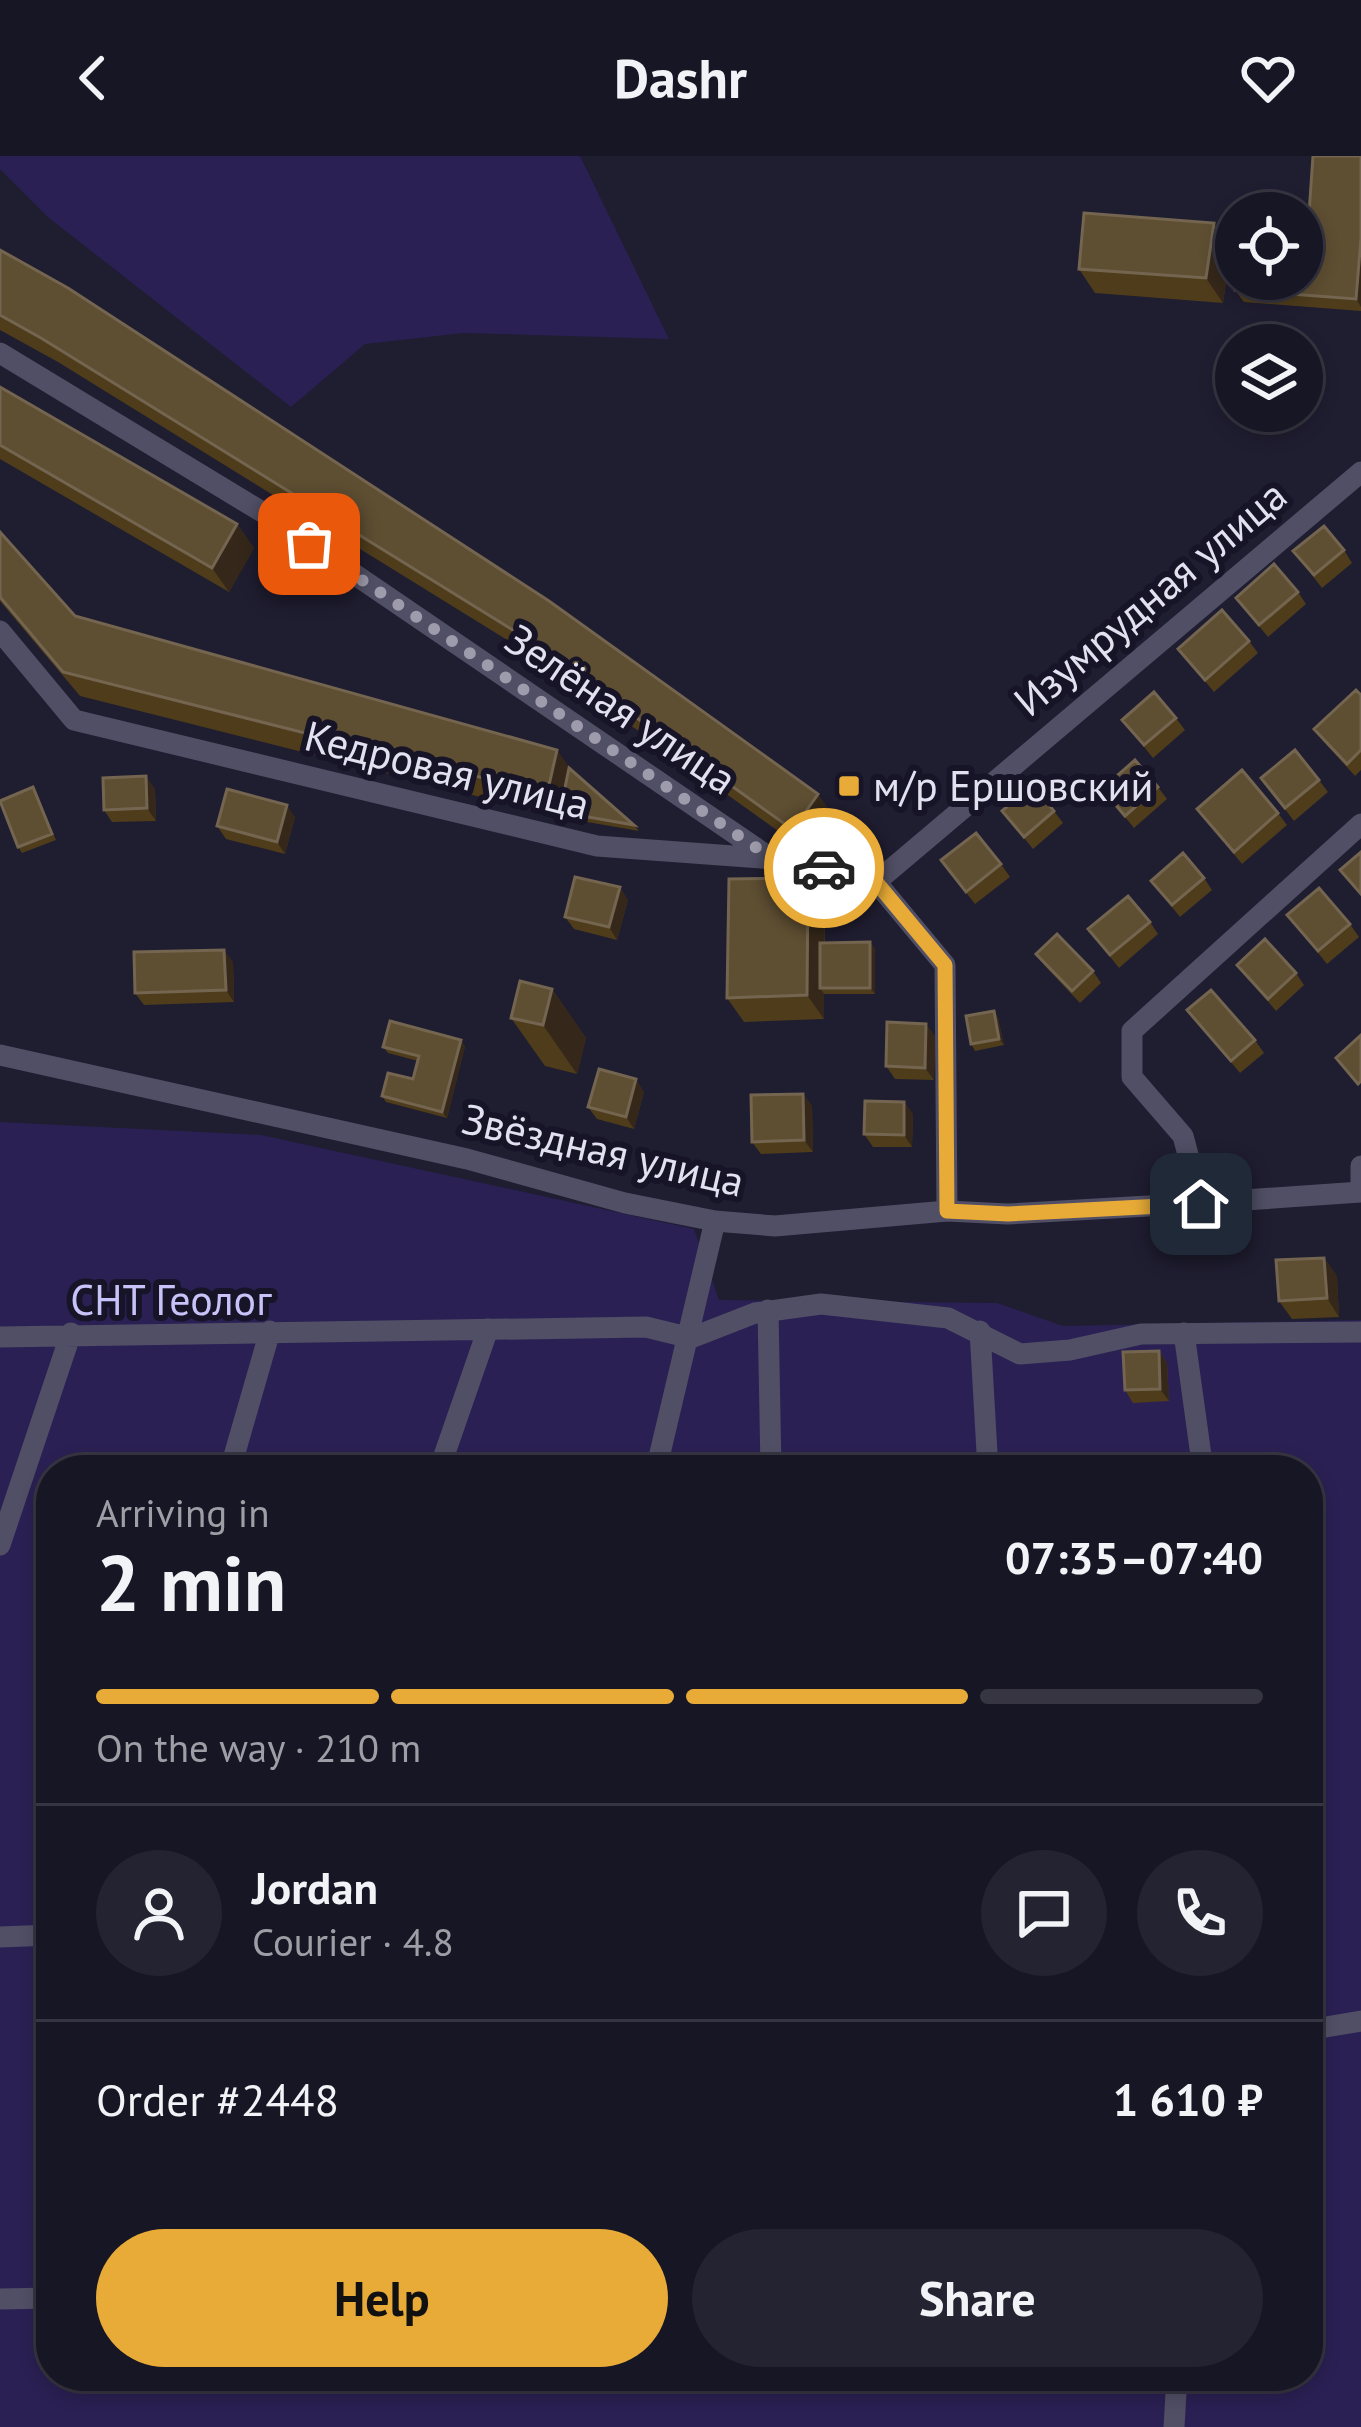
<!DOCTYPE html>
<html lang="en">
<head>
<meta charset="utf-8">
<style>
  :root { --surface:#171624; --page:#242331; --text:#f1f3f6; --muted:#9e9fa6; --line:#363541; --accent:#e8ab37 }
  body { margin:0; font-family:"PT Sans",sans-serif; background:var(--page); color:var(--text); height:100vh; display:flex; flex-direction:column; font-size:45px; white-space:nowrap }
  * { box-sizing:border-box; margin:0 }
  p { font-size:39px; color:var(--muted) }
  .icon { flex:none; width:66px; height:66px; fill:none; stroke:currentColor; stroke-width:2; stroke-linecap:round; stroke-linejoin:round }
  .map { position:relative; flex:1; overflow:hidden }
  .drawer { position:absolute; left:36px; top:1299px; width:1287px; height:936px; display:flex; flex-direction:column; background:var(--surface); border-radius:48px; box-shadow:0 6px 18px #0003,0 0 0 3px var(--line) }
  .drawer>* { flex:none }
  .controls { position:absolute; left:1215px; top:36px; display:grid; gap:24px }
  .controls a { display:grid; place-items:center; width:108px; height:108px; border-radius:50%; background:var(--surface); box-shadow:0 6px 18px #0003,0 0 0 3px var(--line); font-size:60px }
  .pin { position:absolute; display:grid; place-items:center; width:102px; height:102px; color:#fff; margin:-51px; border-radius:24px; box-shadow:0 6px 18px #0006 }
  .courier { position:absolute; display:grid; place-items:center; width:120px; height:120px; margin:-60px; border:9px solid #e8ab37; border-radius:50%; background:#fff; color:#222; box-shadow:0 3px 15px #0007 }
  .headline em { font-style:normal; font-weight:700 }
  .headline div { display:flex; flex-direction:column-reverse }
  .headline { display:flex; align-items:center; justify-content:space-between; height:204px; padding:0 60px }
  h1 { font-size:78px; font-weight:700; line-height:90px }
  .bar { display:grid; grid-template-columns:repeat(4,1fr); gap:18px 12px; align-content:center; height:144px; padding:0 60px }
  .bar i { height:15px; border-radius:9px; background:var(--line) }
  .bar .on { background:var(--accent) }
  .bar p { grid-column:span 4 }
  .line { display:flex; align-items:center; gap:30px; padding:0 60px; border-top:3px solid var(--line) }
  .line div { flex:1 }
  .round { display:grid; place-items:center; flex:none; width:126px; height:126px; border-radius:63px; background:var(--page) }
  .action { display:flex; gap:24px; margin-top:auto; padding:24px 60px }
  .action a { flex:1; height:138px; border-radius:72px; background:var(--accent); color:#111; font-size:48px; font-weight:700; line-height:138px; text-align:center }
  .action a+a { background:var(--page); color:var(--text) }
  header { display:flex; justify-content:space-between; align-items:center; height:156px; padding:0 60px; background:var(--surface); font-size:54px; font-weight:700 }
  .map>svg:first-child { display:block }
</style>
</head>
<body>
<header><svg class="icon" aria-label="back" viewBox="0 0 24 24"><path d="M15 5l-7 7 7 7"/></svg>Dashr<svg class="icon" aria-label="heart" viewBox="0 0 24 24"><path d="M12 20l-8-8c-3-5 5-10 8-4 3-6 11-1 8 4z"/></svg></header>
<div class="map">
<svg width="1361" height="2271" viewBox="0 0 1361 2271">
  <rect width="100%" height="100%" fill="#1f1d30"/>
  <path fill="#2a2053" fill-rule="evenodd" d="M0 0H580L669 183 463 177 365 188 291 251 49 62 0 13Z
    M0 966 261 979 694 1073 719 1144 997 1147 1063 1170 1361 1164V2271H0ZM51 1314H1308V2220H51Z"/>
  <g fill="none" stroke-linecap="round" stroke-linejoin="round">
    <path stroke="#504f65" stroke-width="21" d="M0 197 272 362 772 703
      M0 475 74 564 597 690 773 703 845 714 876 726 945 809 947 1055
      M876 726 1361 316
      M0 899 467 1003 625 1047 715 1065 775 1070 947 1055 1008 1058 1201 1047 1183 980 1132 921V875L1361 668
      M1361 1036V1010
      M1201 1047 1361 1036
      M768 1154 771 1314
      M980 1175 988 1314
      M1184 1177 1203 1314
      M0 1181 646 1171 691 1182 755 1157 821 1148 948 1162 1020 1198 1070 1194 1141 1178 1361 1176
      M230 1314 270 1175
      M439 1314 488 1173
      M656 1314 715 1065
      M0 1389 71 1177
      M0 1781 51 1779
      M1308 1874 1361 1865
      M0 2143 51 2142
      M1174 2271 1177 2220"/>
  </g>
  <path fill="#4e3c1b" d="M1361 0V155L1244 146 1235 134 1307 87Z
    M1231 91 1223 147 1095 137 1079 113Z
    M0 94 835 662 810 698 541 505 58 206 0 174Z
    M0 231 237 368 254 392 229 436 0 303Z
    M0 376 75 460 557 594 569 612 634 669 639 675 564 662 80 540 0 445Z
    M1344 394 1352 407 1322 432 1293 395Z
    M1298 436 1306 448 1268 481 1236 442Z
    M1249 485 1258 497 1214 536 1178 493Z
    M1361 539V614L1355 620 1323 585 1314 573Z
    M1176 562 1185 574 1153 602 1122 564Z
    M1261 622 1319 624 1328 636 1294 665Z
    M33 631 56 684 22 697 18 691Z
    M1158 631 1167 643 1134 672 1102 633Z
    M155 633 156 665 112 666 104 654Z
    M1197 653 1278 657 1287 669 1242 708Z
    M1002 655H1054L1063 667 1033 693Z
    M295 661 285 698 226 683 217 670Z
    M941 704 1001 708 1010 721 975 748Z
    M808 722 825 746V786H870L875 793V838H824V863L744 866 727 842Z
    M1204 722 1212 734 1180 761 1151 725Z
    M628 744 617 784 574 773 565 761Z
    M1287 759 1350 768 1359 781 1327 808Z
    M1150 766 1158 778 1119 812 1088 773Z
    M1036 798 1093 815 1101 827 1080 847 1045 810Z
    M233 806 234 846 144 849 135 837Z
    M1237 809 1296 817 1304 829 1276 855Z
    M552 833 586 882 577 918 545 910 511 862Z
    M1187 854 1255 884 1264 897 1240 917Z
    M994 855 998 862 1004 889 975 895 971 888Z
    M935 880 934 924 895 923 886 910Z
    M465 890 447 962 386 946 382 940 413 923 418 905 388 897 383 891Z
    M644 936 634 973 597 963 588 951Z
    M803 938 812 950 813 996 761 998 752 986Z
    M904 946 913 958 912 991H873L864 978Z
    M1324 1102 1337 1120 1339 1161 1292 1163 1279 1145Z
    M1159 1195 1167 1207 1169 1245 1133 1247 1125 1234Z"/>
  <path fill="#35281a" d="M1214 67 1231 91 1223 147 1206 122Z
    M1361 82V151L1356 143Z
    M237 368 254 392 229 436 212 412Z
    M557 594 574 618 560 656 547 638Z
    M146 620 155 633 156 665 147 652Z
    M818 638 835 662 810 698 793 674Z
    M287 649 295 661 285 698 277 686Z
    M808 722 825 746 824 832H820L824 838V863L807 839Z
    M620 731 628 744 617 784 609 771Z
    M870 786 875 793V838L870 832Z
    M224 794 233 806 234 846 226 834Z
    M552 833 586 882 577 918 543 869Z
    M994 855 998 862 1004 889 999 883Z
    M926 868 935 880 934 924 925 912Z
    M461 884 465 890 447 962 442 956Z
    M636 923 644 936 634 973 626 961Z
    M803 938 812 950 813 996 804 984Z
    M904 946 913 958 912 991 904 979Z
    M1324 1102 1337 1120 1339 1161 1327 1142Z
    M1159 1195 1167 1207 1169 1245 1160 1233Z"/>
  <path fill="#5e4e32" stroke="#73654f" stroke-width="3" d="M1313 0H1361V82L1356 143 1235 134 1236 120V123H1302V87H1307Z
    M1084 57 1214 67 1206 122 1079 113Z
    M0 94 68 132 549 445 818 638 793 674 524 481 41 182 0 159Z
    M0 231 237 368 212 412 0 289Z
    M1324 370 1344 394 1314 419 1293 395Z
    M0 376 75 460 557 594 547 638 63 516 0 441Z
    M1274 408 1298 436 1259 469 1236 442Z
    M1222 454 1249 485 1205 524 1178 493Z
    M1356 534 1361 539V594L1347 608 1314 573Z
    M1154 536 1176 562 1144 589 1122 564Z
    M1295 594 1319 624 1285 652 1261 622Z
    M1135 604 1158 631 1125 660 1102 633Z
    M569 612 634 669 560 656Z
    M1242 614 1278 657 1234 696 1197 653Z
    M146 620 147 652 104 654 103 622Z
    M1032 629 1054 655 1024 681 1002 655Z
    M33 631 52 678 18 691 0 645Z
    M227 633 287 649 277 686 217 670Z
    M976 677 1001 708 966 736 941 704Z
    M1361 696V738L1340 714Z
    M1183 697 1204 722 1172 749 1151 725Z
    M575 721 620 731 609 771 565 761Z
    M808 722 807 839 727 842 729 723Z
    M1319 732 1350 768 1318 795 1287 759Z
    M1128 740 1150 766 1110 799 1088 773Z
    M1057 778 1093 815 1072 835 1036 798Z
    M1265 783 1296 817 1268 843 1237 809Z
    M870 786V832H820V787Z
    M224 794 226 834 135 837 134 796Z
    M520 825 552 833 543 869 511 862Z
    M1211 834 1255 884 1231 905 1187 854Z
    M994 855 999 883 971 888 966 860Z
    M390 865 461 884 442 956 382 940 388 917 413 923 419 900 383 891Z
    M887 866 926 868 925 912 886 910Z
    M1361 879V925L1358 928 1336 902Z
    M599 913 636 923 626 961 588 951Z
    M803 938 804 984 752 986 751 939Z
    M865 945 904 946V979L864 978Z
    M1324 1102 1327 1142 1279 1145 1276 1104Z
    M1159 1195 1160 1233 1125 1234 1123 1196Z"/>
  <g fill="none" stroke-linecap="round" stroke-linejoin="round">
    <path stroke="#9e9cac" stroke-width="12" stroke-dasharray="0 21.6" d="M309 388 773 703 824 712"/>
    <path stroke="#e8ab37" stroke-width="15" d="M824 712 876 726 945 809 947 1055 1008 1058 1201 1048"/>
  </g>
  <rect fill="#e8ab37" stroke="#161426" stroke-width="4.5" x="837" y="618" width="24" height="24" rx="6"/>
  <g text-anchor="middle" stroke-width="12" stroke-linejoin="round" paint-order="stroke">
    <g font-size="42" fill="#e2e1ef" stroke="#161426">
      <text transform="translate(1150 442) rotate(-40)" y="15">Изумрудная улица</text>
      <text transform="translate(621 553) rotate(34)" y="15">Зелёная улица</text>
      <text transform="translate(447 614) rotate(14)" y="15">Кедровая улица</text>
      <text transform="translate(603 994) rotate(13)" y="15">Звёздная улица</text>
    </g>
    <g font-size="42" fill="#e2e1ef" stroke="#161426" text-anchor="start">
      <text x="873" y="645">м/р Ершовский</text>
    </g>
    <g font-size="42" fill="#c7c3f9" stroke="#161426">
      <text x="171" y="1159">СНТ Геолог</text>
    </g>
  </g>
</svg>
<div class="controls">
<a><svg class="icon" aria-label="locate" viewBox="0 0 24 24"><circle cx="12" cy="12" r="6"/><path d="M12 2v4M12 18v4M2 12h4M18 12h4"/></svg></a>
<a><svg class="icon" aria-label="layers" viewBox="0 0 24 24"><path d="M12 4l9 5-9 5-9-5zM3 14l9 5 9-5"/></svg></a>
</div>
<div class="pin" style="left:309px;top:388px;background:#ea580c"><svg class="icon" aria-label="bag" viewBox="0 0 24 24"><path d="M5 8h14l-1 12H6zM9 8a3 3 0 0 1 6 0"/></svg></div>
<div class="pin" style="left:1201px;top:1048px;background:#1f2937"><svg class="icon" aria-label="home" viewBox="0 0 24 24"><path d="M3 11l9-7 9 7M6 9v11h12V9"/></svg></div>
<div class="courier" style="left:824px;top:712px"><svg class="icon" aria-label="car" viewBox="0 0 24 24"><path d="M5 17H2v-5l4-1 3-4h7l3 4 3 1v5h-3M9 17h6M6 11h13"/><circle cx="7" cy="17" r="2"/><circle cx="17" cy="17" r="2"/></svg></div>
<section class="drawer">
<div class="headline"><div><h1>2 min</h1><p>Arriving in</p></div><em>07:35–07:40</em></div>
<div class="bar"><i class="on"></i><i class="on"></i><i class="on"></i><i></i><p>On the way · 210 m</p></div>
<div class="line" style="height:216px"><a class="round"><svg class="icon" aria-label="person" viewBox="0 0 24 24"><circle cx="12" cy="8" r="4"/><path d="M4 21q1-7 8-7t8 7"/></svg></a><div><b>Jordan</b><p>Courier · 4.8</p></div><a class="round"><svg class="icon" aria-label="chat" viewBox="0 0 24 24"><path d="M4 5h16v11H9l-5 4z"/></svg></a><a class="round"><svg class="icon" aria-label="phone" viewBox="0 0 24 24"><path d="M5 4h4l2 5-3 2q2 4 5 5l2-3 5 2v4C11 20 4 13 5 4z"/></svg></a></div>
<div class="line" style="height:156px"><div>Order #2448</div><b>1 610 ₽</b></div>
<div class="action"><a>Help</a><a>Share</a></div>
</section>
</div>
</body>
</html>
